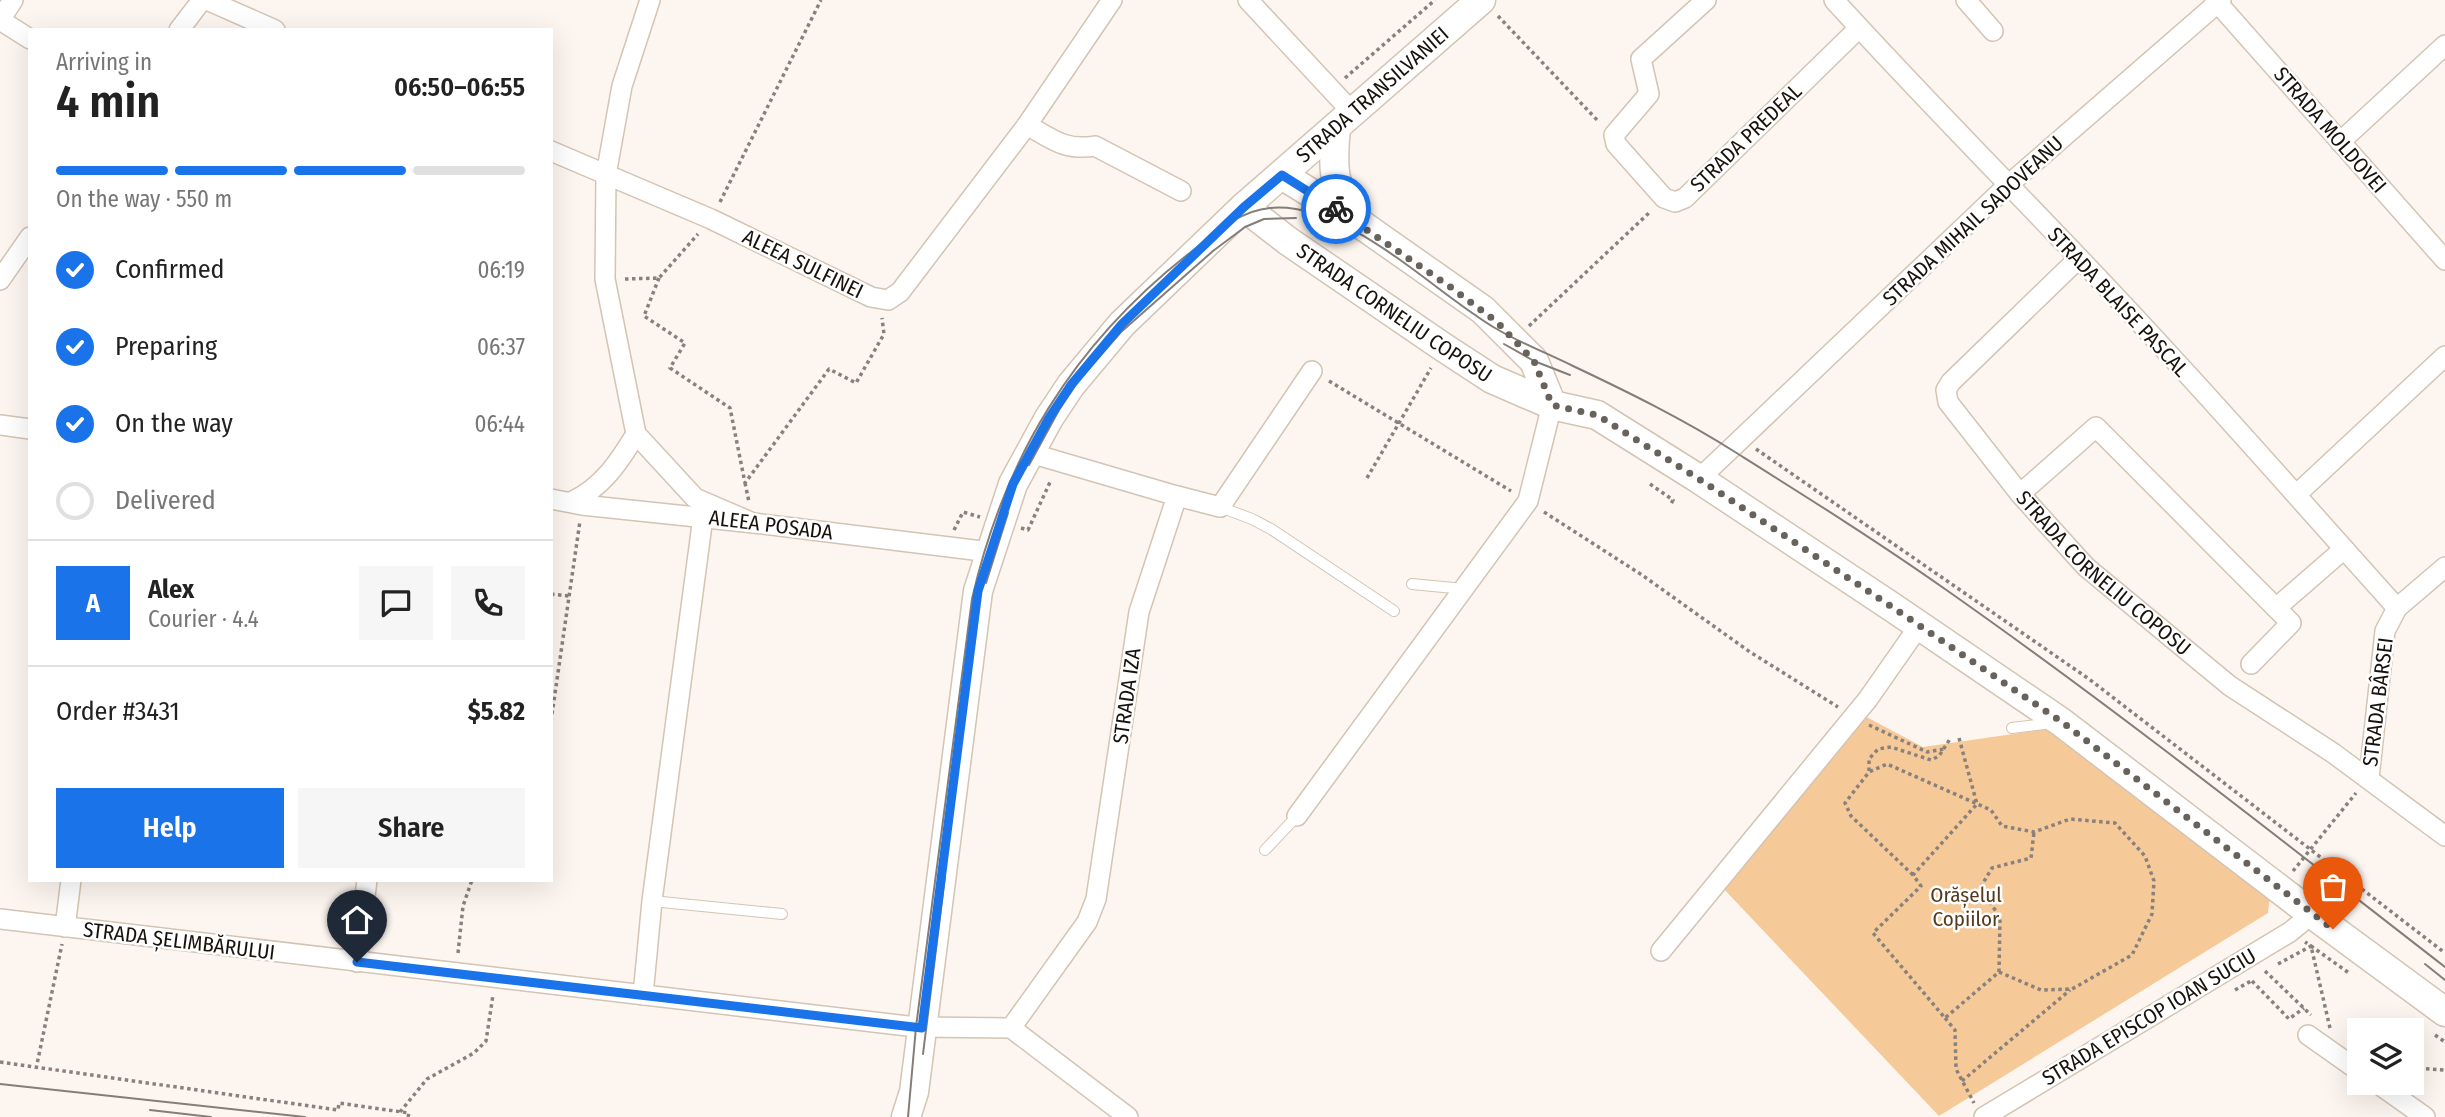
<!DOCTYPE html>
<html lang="en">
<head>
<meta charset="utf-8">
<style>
  :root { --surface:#fff; --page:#f6f6f6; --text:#222; --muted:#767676; --line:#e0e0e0; --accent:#1a73e8 }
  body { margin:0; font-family:"Fira Sans Condensed",sans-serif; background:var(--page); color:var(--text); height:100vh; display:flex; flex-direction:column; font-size:26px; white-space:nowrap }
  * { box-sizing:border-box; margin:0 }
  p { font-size:23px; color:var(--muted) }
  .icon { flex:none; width:38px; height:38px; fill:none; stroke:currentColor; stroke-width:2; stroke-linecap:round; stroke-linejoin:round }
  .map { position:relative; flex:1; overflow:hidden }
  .side { position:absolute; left:28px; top:28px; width:525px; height:854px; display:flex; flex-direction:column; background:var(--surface); border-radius:0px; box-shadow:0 7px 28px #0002 }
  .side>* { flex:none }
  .tools { position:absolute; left:2347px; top:1018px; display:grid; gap:14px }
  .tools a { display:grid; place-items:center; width:77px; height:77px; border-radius:0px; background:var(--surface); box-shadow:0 7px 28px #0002; font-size:35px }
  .pin { position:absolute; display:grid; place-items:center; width:60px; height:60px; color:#fff; margin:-72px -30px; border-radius:50% 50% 50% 0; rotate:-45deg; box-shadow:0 0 7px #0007 }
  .pin .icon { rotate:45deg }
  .courier { position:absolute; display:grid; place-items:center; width:70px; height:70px; margin:-35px; border:5px solid #1a73e8; border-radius:50%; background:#fff; color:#222; box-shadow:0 2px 9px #0007 }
  .summary em { font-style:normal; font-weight:600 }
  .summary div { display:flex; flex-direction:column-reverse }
  .summary { display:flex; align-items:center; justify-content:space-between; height:119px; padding:0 28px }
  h1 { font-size:46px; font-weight:600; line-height:52px }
  .bar { display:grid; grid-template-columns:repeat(4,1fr); gap:10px 7px; align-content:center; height:84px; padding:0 28px }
  .bar i { height:9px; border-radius:5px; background:var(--line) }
  .bar .active { background:var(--accent) }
  .bar p { grid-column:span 4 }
  .line { display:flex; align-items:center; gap:18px; padding:0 28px; border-top:2px solid var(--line) }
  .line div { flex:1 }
  .round { display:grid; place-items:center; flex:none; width:74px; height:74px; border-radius:0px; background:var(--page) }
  ol { padding:0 28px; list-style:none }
  li { display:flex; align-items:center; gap:21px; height:77px }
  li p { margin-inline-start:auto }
  li .icon { padding:7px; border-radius:50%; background:var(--accent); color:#fff; stroke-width:4 }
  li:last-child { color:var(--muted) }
  li i { width:38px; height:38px; border:4px solid var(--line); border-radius:50% }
  .cta { display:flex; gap:14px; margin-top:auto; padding:14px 28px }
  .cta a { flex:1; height:80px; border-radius:0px; background:var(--accent); color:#fff; font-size:28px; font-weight:600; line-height:80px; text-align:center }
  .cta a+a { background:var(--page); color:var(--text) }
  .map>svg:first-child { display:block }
</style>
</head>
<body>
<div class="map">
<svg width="2445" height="1117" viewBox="0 0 2445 1117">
  <rect width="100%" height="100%" fill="#fdf6f0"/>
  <path fill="#f6c999" d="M1859 713 1923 747 2054 728 2271 886 2268 913 1939 1116 1720 885Z"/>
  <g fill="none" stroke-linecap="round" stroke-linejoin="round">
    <g stroke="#d3c4b3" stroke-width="12">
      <path id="lane" d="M1220 507 1252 519 1271 529 1394 611
        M1412 584 1464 589
        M2012 728 2053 723
        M1265 850 1297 816
        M652 901 782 914"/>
    </g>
    <g stroke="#d3c4b3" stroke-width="22">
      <g id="street">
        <path d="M13 0 0 20 30 39"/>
        <path d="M207 0 275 30"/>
        <path d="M650 0 622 86 606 175 605 279 636 434 695 498 753 523"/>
        <path d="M1248 0 1352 112"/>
        <path d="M1706 0 1641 59 1649 94 1614 135 1616 144 1664 198 1675 202 1685 198 1859 28"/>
        <path d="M1834 0C1914 88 1997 172 2079 258 2188 372 2292 491 2397 608"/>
        <path d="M1966 0 1993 31"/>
        <path d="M2215 0 2445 260"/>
        <path d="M179 30 202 0"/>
        <path d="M1027 125C1052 139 1065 151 1095 146L1181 191"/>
        <path d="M2340 142 2445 45"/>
        <path d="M551 151 711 219 871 297 888 300 900 292 1027 125 1112 0"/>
        <path id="s1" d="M2079 258 1951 382 1946 390 1948 402 2020 494 2086 567 2230 686 2333 753 2445 836"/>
        <path d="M0 280 30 237"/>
        <path d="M0 425 30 429"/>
        <path d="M1699 479 2007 186 2221 0"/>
        <path d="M2020 494 2096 427 2276 608 2344 549"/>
        <path d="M2297 494 2445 356"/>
        <path d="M1177 496 1220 507 1312 371"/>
        <path d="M551 499 582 505 754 523 990 552"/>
        <path d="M571 502C602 488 619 462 636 434"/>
        <path d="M2251 664 2291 623 2276 608"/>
        <path d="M2369 778 2385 631 2397 608 2445 567"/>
        <path d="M1297 816 1528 501 1552 405"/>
        <path d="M0 919 916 1027 1011 1028 1128 1117"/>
        <path d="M65 927 71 880"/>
        <path d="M1661 951 1868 699 1919 626"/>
        <path d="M357 962 367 880"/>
        <path d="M643 995 652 901 703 517"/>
        <path d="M1011 1028 1087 922 1096 899 1139 612 1177 496 1030 453"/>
        <path d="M2308 1035 2359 1071"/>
        <path d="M2377 1083 2425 1117"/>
        <path d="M1984 1117 2290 932 2312 914"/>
      </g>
    </g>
    <g stroke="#d3c4b3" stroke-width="31">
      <g id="secondary">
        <path d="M1336 128C1332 168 1332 188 1358 220"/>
        <path d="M1282 175 1362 225 1483 310 1534 361 1552 405"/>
        <path id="s2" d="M1244 207 1288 241 1443 347 1492 379 1552 405 1597 415 1699 479 1892 607 2061 722 2312 914 2445 1012"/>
        <path id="s3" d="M906 1117 914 1092 978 591 1013 484 1049 418 1071 385 1122 324 1244 207 1481 0"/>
      </g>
    </g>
    <path stroke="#88817c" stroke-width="3.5" stroke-dasharray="3.5 3.5" stroke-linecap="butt" d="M1498 16 1599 122
      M1345 78 1435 0
      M720 202 821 0
      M659 278 644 316 685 343 670 368 730 408 745 483 829 369 856 383 884 334 882 318
      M625 279 659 278 698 234
      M1529 326 1651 211
      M1329 381 1511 491
      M1756 449 2089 679 2445 953
      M1367 478 1431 368
      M745 483 749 502
      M1650 484 1673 500 1670 506
      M1544 512 1642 575 1750 652 1838 707
      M1021 528 1028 530 1051 480
      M954 530 963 512 980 517
      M551 594 569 596
      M551 721 580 521
      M1869 725 1927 752 1944 749
      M1869 771V759L1878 749 1891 747 1931 760 1939 756 1950 739
      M2293 871 2356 793
      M1913 875 1851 816 1845 803 1869 772 1887 764 1991 810 2002 826 2034 832 2070 819 2115 823 2145 856 2154 881 2152 914 2132 955 2072 989 2041 990 1999 972 1945 1018 1873 933 1921 886 1913 875 1977 804 1959 738
      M458 953 463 906 472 880
      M2278 964 2311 946 2305 942
      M2265 971 2311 1015
      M1999 972 2000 917 1980 888 1992 868 2031 858 2034 832
      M2252 981 2289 1019 2304 1008
      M2235 990 2251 981
      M1945 1018 1955 1030 1956 1069 1974 1103
      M2330 1028 2311 946 2349 973
      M2435 1035 2445 1042
      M0 1062 338 1110 339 1103 409 1113 408 1117
      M2412 1068 2445 1070
      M36 1069 62 944
      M1962 1081 2070 990
      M400 1112 427 1079 474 1053 486 1041 493 995"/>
    <use href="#lane" stroke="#fff" stroke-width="10"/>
    <use href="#street" stroke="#fff" stroke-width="19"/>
    <use href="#secondary" stroke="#fff" stroke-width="28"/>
    <path stroke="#847d78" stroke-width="2" d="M1504 344 1534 361 1570 375
      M1029 465 1059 410 1079 380 1121 332 1213 251 1245 227 1264 219 1296 218
      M986 583 1008 513
      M2425 964 2445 980
      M923 1054 945 877
      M0 1084 305 1117
      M150 1110 211 1117
      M908 1117 916 1027 972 599C1004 458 1073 345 1187 255 1212 236 1237 211 1270 208 1347 201 1431 290 1495 328 1520 343 1547 353 1573 366 1628 392 1683 419 1735 452 1805 496 1877 541 1945 589 2116 709 2280 839 2445 967"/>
  </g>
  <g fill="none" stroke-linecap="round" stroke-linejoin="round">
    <path stroke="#68625c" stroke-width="7" stroke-dasharray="0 12.6" d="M1336 209 1449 286 1497 322 1534 361 1552 405 1597 415 1699 479 1892 607 2062 722 2333 929"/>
    <path stroke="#1a73e8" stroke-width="9" d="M357 962 922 1028 978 591 1013 484 1049 418 1071 385 1122 324 1244 207 1282 175 1336 209"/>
  </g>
  <g text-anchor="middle" stroke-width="5" stroke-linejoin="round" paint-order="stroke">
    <g font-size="21" fill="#18120d" stroke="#fff">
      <text dy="7" stroke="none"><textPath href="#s3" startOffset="1178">STRADA TRANSILVANIEI</textPath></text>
      <text transform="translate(2330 130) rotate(49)" y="7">STRADA MOLDOVEI</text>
      <text transform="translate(1746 138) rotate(-44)" y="7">STRADA PREDEAL</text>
      <text transform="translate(1973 221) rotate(-43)" y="7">STRADA MIHAIL SADOVEANU</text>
      <text transform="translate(803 264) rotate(26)" y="7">ALEEA SULFINEI</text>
      <text transform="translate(2118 302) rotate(47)" y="7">STRADA BLAISE PASCAL</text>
      <text dy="7" stroke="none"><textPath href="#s2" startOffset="184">STRADA CORNELIU COPOSU</textPath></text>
      <text transform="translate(771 525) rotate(7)" y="7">ALEEA POSADA</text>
      <text dy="7" stroke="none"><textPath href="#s1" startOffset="432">STRADA CORNELIU COPOSU</textPath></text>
      <text transform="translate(1127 696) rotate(-82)" y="7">STRADA IZA</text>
      <text transform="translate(2378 702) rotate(-83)" y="7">STRADA BÂRSEI</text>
      <text transform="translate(179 941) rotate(7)" y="7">STRADA ȘELIMBĂRULUI</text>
      <text transform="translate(2149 1017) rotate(-31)" y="7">STRADA EPISCOP IOAN SUCIU</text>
    </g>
    <g font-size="21" fill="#543b1d" stroke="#fff">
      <text x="1966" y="902">Orășelul<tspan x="1966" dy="24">Copiilor</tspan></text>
    </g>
  </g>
</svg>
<div class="tools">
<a><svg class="icon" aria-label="layers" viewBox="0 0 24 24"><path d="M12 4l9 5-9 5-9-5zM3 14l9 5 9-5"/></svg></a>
</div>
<div class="pin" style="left:2333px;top:929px;background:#ea580c"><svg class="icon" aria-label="bag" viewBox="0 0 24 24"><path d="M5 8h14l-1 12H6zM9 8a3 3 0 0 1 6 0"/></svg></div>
<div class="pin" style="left:357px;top:962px;background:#1f2937"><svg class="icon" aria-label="home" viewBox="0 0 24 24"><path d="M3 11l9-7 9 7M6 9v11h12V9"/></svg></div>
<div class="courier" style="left:1336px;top:209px"><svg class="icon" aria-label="bike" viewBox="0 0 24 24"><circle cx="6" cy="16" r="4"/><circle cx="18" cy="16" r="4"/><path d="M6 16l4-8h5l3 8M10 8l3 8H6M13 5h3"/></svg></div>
<section class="side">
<div class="summary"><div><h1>4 min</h1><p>Arriving in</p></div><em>06:50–06:55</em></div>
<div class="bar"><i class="active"></i><i class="active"></i><i class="active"></i><i></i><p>On the way · 550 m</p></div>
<ol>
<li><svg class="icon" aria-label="check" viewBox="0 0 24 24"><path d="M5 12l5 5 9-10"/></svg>Confirmed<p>06:19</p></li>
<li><svg class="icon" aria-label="check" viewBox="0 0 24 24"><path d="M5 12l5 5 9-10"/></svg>Preparing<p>06:37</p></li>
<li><svg class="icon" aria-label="check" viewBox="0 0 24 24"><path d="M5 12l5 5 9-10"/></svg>On the way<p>06:44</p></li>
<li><i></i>Delivered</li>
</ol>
<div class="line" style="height:126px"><b class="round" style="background:var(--accent);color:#fff">A</b><div><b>Alex</b><p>Courier · 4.4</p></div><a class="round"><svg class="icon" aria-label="chat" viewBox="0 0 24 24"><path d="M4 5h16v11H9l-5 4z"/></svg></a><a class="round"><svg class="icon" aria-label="phone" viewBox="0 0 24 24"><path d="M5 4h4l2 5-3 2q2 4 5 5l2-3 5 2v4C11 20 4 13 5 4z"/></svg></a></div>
<div class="line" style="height:91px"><div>Order #3431</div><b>$5.82</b></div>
<div class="cta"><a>Help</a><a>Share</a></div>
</section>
</div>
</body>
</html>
